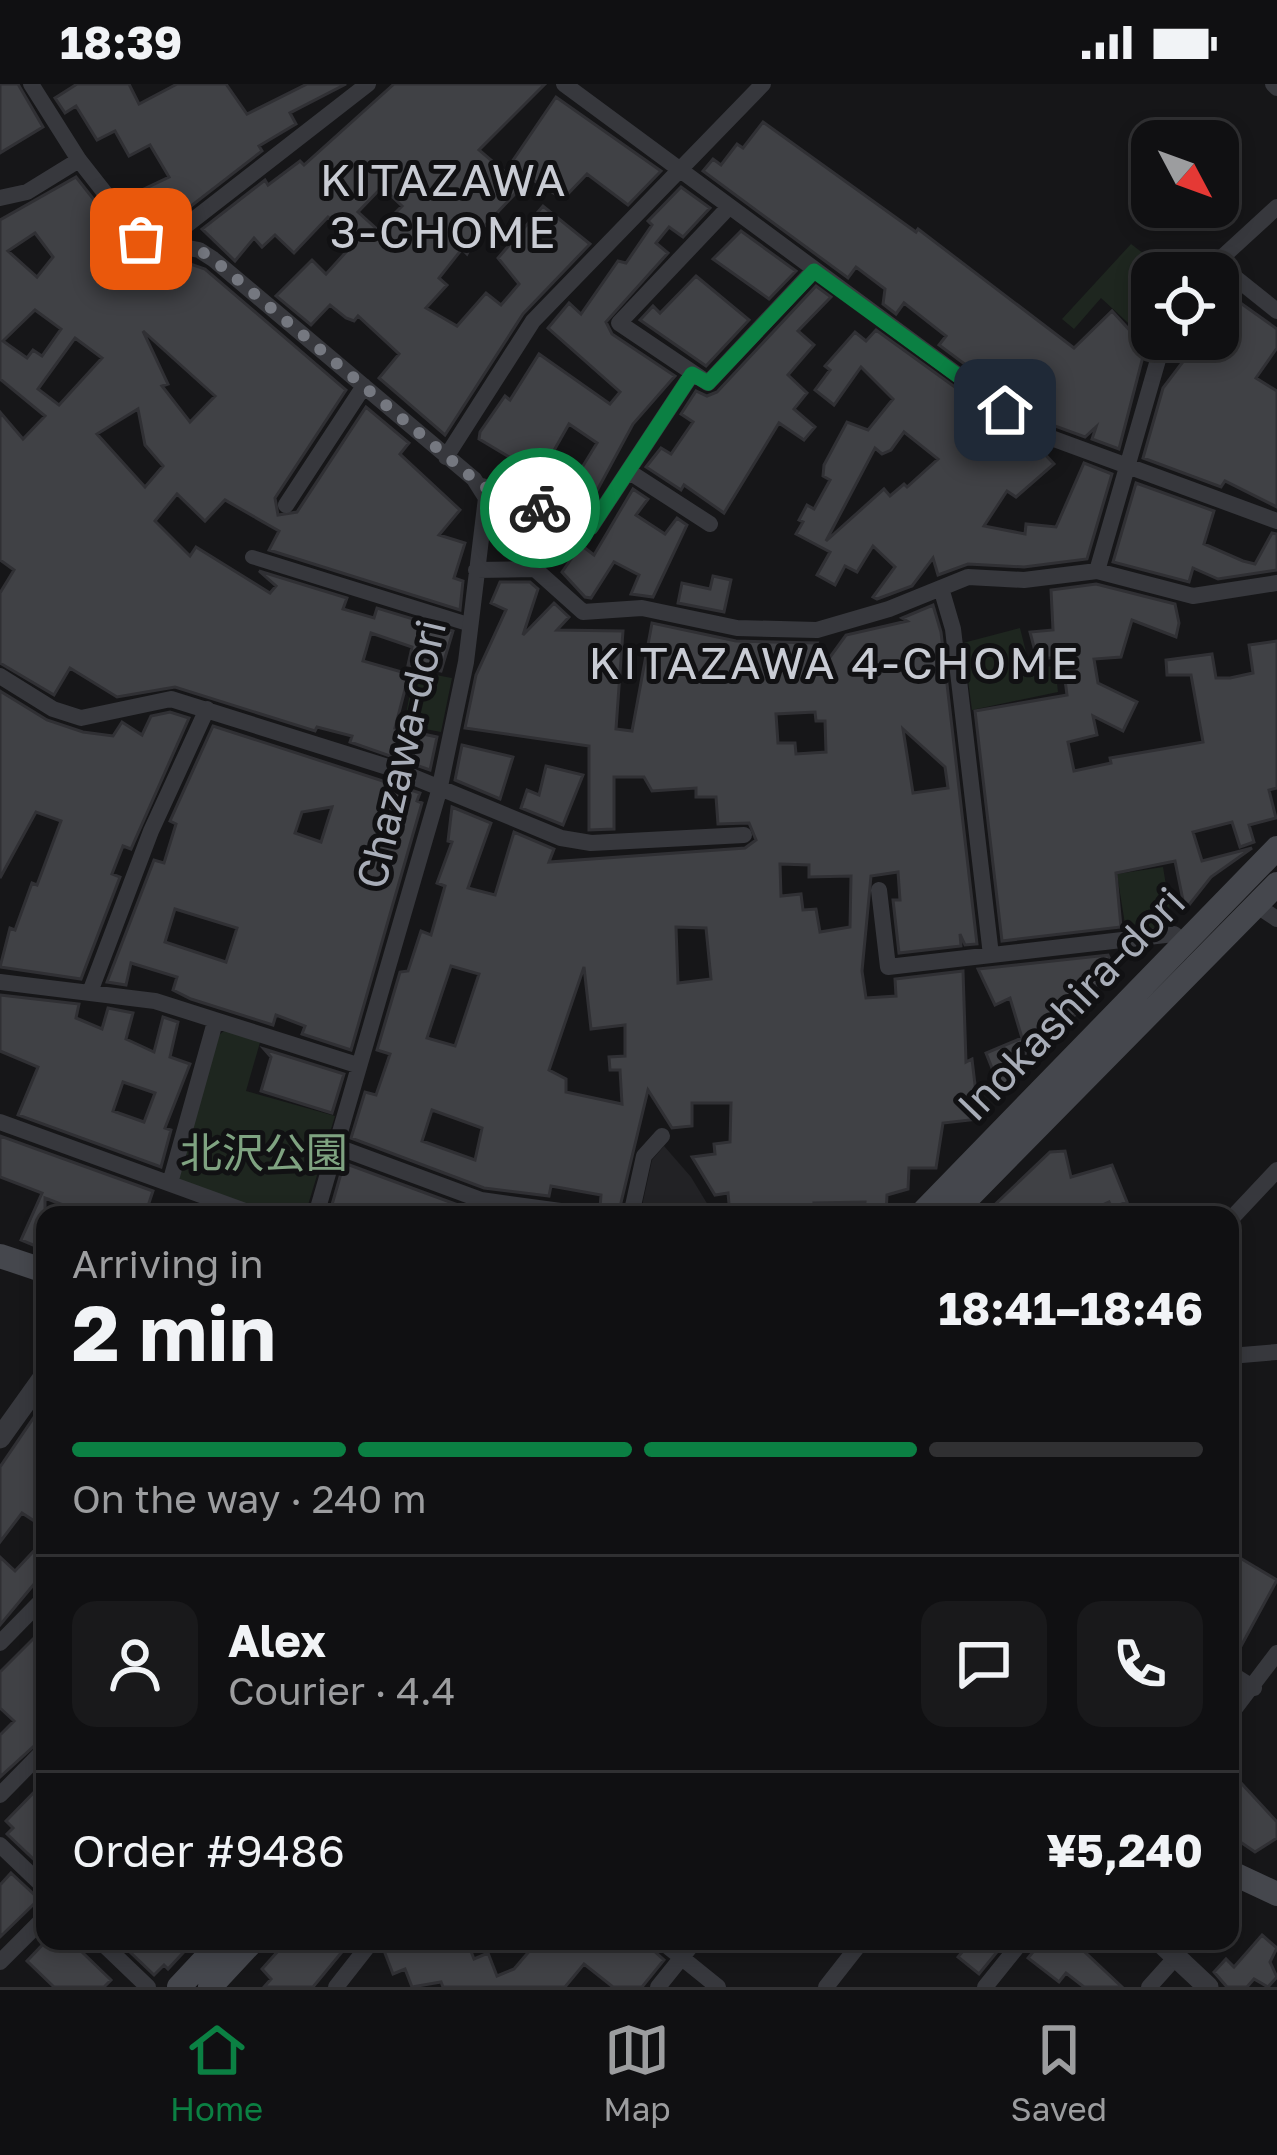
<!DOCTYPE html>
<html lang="en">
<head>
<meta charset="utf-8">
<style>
  :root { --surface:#101012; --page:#19191b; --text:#f1f3f6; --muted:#9c9d9f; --line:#303032; --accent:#0b8043 }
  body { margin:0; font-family:"Golos Text","Noto Sans JP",sans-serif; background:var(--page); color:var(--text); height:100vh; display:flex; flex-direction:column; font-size:45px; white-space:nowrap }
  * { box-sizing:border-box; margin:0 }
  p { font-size:39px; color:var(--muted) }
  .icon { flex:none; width:66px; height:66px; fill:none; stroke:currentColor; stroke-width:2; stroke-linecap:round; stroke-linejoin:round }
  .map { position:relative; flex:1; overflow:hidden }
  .details { position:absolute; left:36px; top:1122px; width:1203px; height:744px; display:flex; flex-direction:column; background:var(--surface); border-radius:24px; box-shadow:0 6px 18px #0003,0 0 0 3px var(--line) }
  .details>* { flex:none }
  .needle { width:78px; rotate:131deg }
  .buttons { position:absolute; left:1131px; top:36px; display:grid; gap:24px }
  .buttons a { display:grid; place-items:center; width:108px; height:108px; border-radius:24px; background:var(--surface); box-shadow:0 6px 18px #0003,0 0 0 3px var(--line); font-size:60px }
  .pin { position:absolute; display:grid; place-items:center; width:102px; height:102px; color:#fff; margin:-51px; border-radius:24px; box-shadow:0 6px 18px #0006 }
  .courier { position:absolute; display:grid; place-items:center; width:120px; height:120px; margin:-60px; border:9px solid #0b8043; border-radius:50%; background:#fff; color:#222; box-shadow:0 3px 15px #0007 }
  .head em { font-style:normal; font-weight:700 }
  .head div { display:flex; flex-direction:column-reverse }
  .head { display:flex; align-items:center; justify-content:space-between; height:204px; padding:0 36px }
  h1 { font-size:78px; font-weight:700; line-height:90px }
  .bar { display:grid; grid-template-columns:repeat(4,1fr); gap:18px 12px; align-content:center; height:144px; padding:0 36px }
  .bar i { height:15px; border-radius:9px; background:var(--line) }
  .bar .on { background:var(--accent) }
  .bar p { grid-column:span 4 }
  .line { display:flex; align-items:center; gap:30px; padding:0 36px; border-top:3px solid var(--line) }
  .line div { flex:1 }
  .round { display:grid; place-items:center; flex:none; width:126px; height:126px; border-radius:24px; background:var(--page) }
  .status { display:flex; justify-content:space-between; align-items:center; height:84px; padding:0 60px; background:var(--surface); direction:ltr }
  .status svg { height:33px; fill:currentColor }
  .tab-bar { display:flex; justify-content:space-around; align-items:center; height:168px; border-top:3px solid var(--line); background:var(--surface); font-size:33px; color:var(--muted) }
  .tab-bar a { display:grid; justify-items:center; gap:6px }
  .tab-bar .on { color:var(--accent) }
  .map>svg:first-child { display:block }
</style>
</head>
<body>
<div class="status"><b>18:39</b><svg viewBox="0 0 49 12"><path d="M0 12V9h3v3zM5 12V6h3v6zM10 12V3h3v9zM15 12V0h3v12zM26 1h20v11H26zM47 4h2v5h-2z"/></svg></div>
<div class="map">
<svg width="1277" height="1903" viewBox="0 0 1277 1903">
  <rect width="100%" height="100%" fill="#161618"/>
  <path fill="#222225" d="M664 1062 691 1093 714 1131H640L652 1076Z"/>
  <path fill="#1e261f" d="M1131 160 1169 189H1152V236L1139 249 1101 214 1074 245 1062 235Z
    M1020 544 1030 584 1055 582 1058 608 972 626 963 559Z
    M414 587 452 594 441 648 404 641Z
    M1163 783 1173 844 1127 853 1117 790Z
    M225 946 261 955 246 1007 335 1032 305 1131H273L181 1099 178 1092 219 951Z"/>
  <path fill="#404145" stroke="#303034" stroke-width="3" fill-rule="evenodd" d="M0 0H18L43 43 0 69Z
    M77 0H129L139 20 177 0H226L247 30 307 0H346L290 29 296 40 259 62 262 67 173 136 162 118 139 131 125 114 169 93 150 61 129 72 115 47 97 56 76 22 65 29 55 14Z
    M394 0H545L479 66 505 88 556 13 661 87 628 121 587 90 563 115 530 94 478 149 467 170 462 165 439 194 447 201 426 224 457 242 486 209 501 221 519 200 498 174 543 122 590 160 523 230 445 351 379 294 399 270 358 232 354 237 346 234 330 221 311 241 276 212 312 176 326 190 356 157 328 133 294 169 275 151 262 163 254 154 235 177 202 145 265 96 268 101 300 77 304 81ZM382 103 402 122 378 146 358 128Z
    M763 38 916 148 918 145 1074 264 1112 227 1136 253 1152 238 1119 365 1092 355 1096 343 1085 353 1041 337 939 261 946 252 904 219 896 230 883 220 885 205 856 183 848 194 703 87 713 75 721 81 737 60 743 64Z
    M76 93 132 164 151 178 173 174 205 185 346 306 275 414 278 431 297 428 366 323 409 359 400 370 460 426 439 451 465 459 454 494 463 497 460 526 269 466 279 447 225 416 205 437 177 410 155 437 190 472 196 463 270 509 276 502 259 487 347 514 343 525 374 534 377 524 453 547 441 587 408 581 412 563 371 549 363 577 409 590 395 644 437 653 430 686 350 658 352 652 317 643 315 647 175 603 117 613 70 584 54 611 0 579V509L14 486 0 476V328L23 355 45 332 0 295V136ZM35 149 53 173 37 193 8 167ZM35 226 61 245 42 272 33 266 27 274 3 257ZM143 247 215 312 190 338 162 302 168 300ZM75 254 102 274 59 321 38 305ZM138 325 145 361 163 382 145 403 97 350Z
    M681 103 710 124 683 153 669 143 656 159 668 169 606 238 612 250 675 292 633 340 586 427 562 416 597 359 569 340 531 407 516 397 526 383 479 355 480 348 505 312 510 316 539 270 610 320 620 308 548 244 569 219 581 230 618 177 626 179 652 141 648 137Z
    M741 147 796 187 769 215 713 175Z
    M696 192 749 236 706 282 640 236 653 222 660 229Z
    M816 202 831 213 798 247 814 261 788 291 807 309 794 325 815 343 804 356 779 339 724 429 684 401 681 406 646 383 661 364 671 370 693 338 681 330 696 307 707 312 717 308Z
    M1218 203 1277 245V264L1256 294 1277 307V423L1225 397 1221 403 1143 374 1163 304 1188 271 1175 262 1176 255H1218Z
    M876 246 1038 363 1054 380 1016 413 1007 407 984 442 1025 450 1026 440 1056 443 1084 379 1112 390 1087 475 1024 483 968 480 938 491 933 474 912 502 877 515 873 513 895 483 873 462 857 488 845 482 835 501 817 491 830 468 796 450 803 438 799 436 807 421 814 425 830 396 823 392 824 381 847 338 868 346 893 315 861 283 834 321 815 306 830 286 825 282 855 248 866 257ZM904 348 938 375 907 403 904 400 890 412 884 405 826 457 875 364 882 370 891 366Z
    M1136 399 1214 427 1204 460 1243 477 1255 480 1272 449 1277 450V486L1218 495 1193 484 1189 498 1113 478Z
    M633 405 648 415 636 431 665 450 677 434 687 441 653 513 631 510 639 491 614 478 591 514 585 513 562 488 581 461 594 471Z
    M713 492 731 496 724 528 678 519 682 499 710 505Z
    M500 498H530L538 505 523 551 554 519 569 533 557 546 623 547 616 645 632 647 652 539 736 557 817 559 811 571 825 580 846 551 907 537 902 534 933 521 941 548 977 860 965 861 960 850 961 862 899 869 893 816H900L898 788 871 792 862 887 866 914 896 912 895 895 963 887 966 978 972 975 979 1035 943 1039 936 1084H909L908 1105 887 1111 886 1131 864 1130 865 1118 814 1119 815 1131H730L728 1109 715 1111 692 1073 715 1070 714 1060 730 1058 731 1019H692V1042L672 1044 648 1006 619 1127 600 1124 601 1111 551 1102 549 1112 484 1104 351 1054 365 1008 376 1011 390 970 377 966 400 888 408 887 421 847 431 851 445 802 437 799 452 758 448 757 452 723 491 739 468 804 495 811 514 748 554 765 549 778 745 764 756 756 749 739 718 740 716 713H696V704L652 707 644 693H614V745L589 746V662L465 644 476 591 506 526 491 519ZM815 628 816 637H825L826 668 796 670 795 659H778L776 630ZM903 645 945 683 948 704 913 709ZM780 780 809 781V793L851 792 850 843 820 848 816 825 803 826 801 810 781 812ZM676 843 706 844 711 895 678 899ZM451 882 479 890 455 962 427 954ZM584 883 591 945 625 941V972L609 973 610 986H620L622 1020 566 1008V995L549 986ZM432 1026 482 1044 475 1076 422 1057Z
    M1096 500 1175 520 1179 539 1176 553 1132 536 1121 573 1094 575 1098 599 1137 618 1123 647 1093 632 1097 651 1068 658 1074 687 1111 679 1110 674 1203 658 1191 591H1167L1166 576 1212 570 1216 594H1230L1253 589 1249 561 1277 557V704L1269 706 1276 734 1249 741 1254 758 1240 763 1232 738 1193 748 1202 777 1252 764 1211 793 1185 826 1175 777 1116 789 1121 843 1002 857 975 627 1067 611 1062 573 1037 575 1030 548 1053 546 1051 506Z
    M0 607 47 636 83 648 113 652 122 638 142 651 151 632 170 628 189 634 131 765 123 762 112 790 120 793 81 895 0 883 10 844 15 846 32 799 37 801 61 737 36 728 0 794Z
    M213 642 420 709 417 717 422 719 351 966 302 950 305 942 276 931 273 941 191 915 173 906 177 893 131 879 126 901 107 898 154 776 164 779 176 740 170 737ZM332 723 321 758 295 749 302 728ZM175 825 237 844 226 878 165 858Z
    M462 661 513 673 500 715 455 696Z
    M546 682 583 691 563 741 521 724 527 706 539 711Z
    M1108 871 1117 891 1069 915 1077 930 1047 946 1052 962 1019 971 1024 990 1000 1004 986 969 1022 954 1010 914 995 921 978 885Z
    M0 911 79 920 76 934 102 945 108 924 133 929 126 955 154 968 163 933 178 938 170 973 190 980 165 1044 171 1046 161 1083 18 1031 38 983 0 967ZM123 998 155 1009 144 1038 113 1027Z
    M264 965 344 990 332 1029 261 1007 271 973Z
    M0 1052 153 1107 145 1131H89L45 1114V1166L21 1156 42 1109 0 1093Z
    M1065 1067 1071 1093 1112 1081 1127 1118 1112 1124 1109 1118 1081 1131 987 1128 1050 1068Z
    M344 1079 477 1128 496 1131H329Z
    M45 1317V1444L22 1429 0 1458V1383Z
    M45 1455V1501L35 1499 0 1541V1473L15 1487Z
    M1230 1468 1277 1496 1240 1564 1230 1559Z
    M45 1543V1652L0 1693V1651L14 1637 0 1624V1588Z
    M1230 1687 1277 1738V1754L1255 1768 1230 1751Z
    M45 1697V1786L7 1750 13 1744 6 1737Z
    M11 1789 39 1815 0 1853V1801Z
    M1262 1851 1277 1864 1270 1878 1277 1893 1268 1903 1254 1895 1247 1903H1227L1214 1888 1226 1875 1234 1883Z
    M46 1857H88L82 1868 111 1896 104 1903H54L27 1877Z
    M148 1857H194L168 1885 164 1881 154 1891 130 1868Z
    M287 1857H351L313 1903H264L271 1895 262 1885Z
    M388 1857H467L474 1875 488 1869 497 1892 514 1885 538 1857H643L664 1876 642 1903H613L584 1880 565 1903H443L441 1898 412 1903 405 1885 393 1890 383 1864Z
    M971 1857H1006L979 1890 958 1873Z
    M1042 1857H1073L1122 1903H1084L1066 1889 1059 1898 1028 1874Z"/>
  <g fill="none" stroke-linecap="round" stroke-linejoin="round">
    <path stroke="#37383d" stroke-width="14" d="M252 473 471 541"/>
    <path stroke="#37383d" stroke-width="16" d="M31 0 79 76 141 155 199 166 213 175 474 395 486 414 466 578 439 707 316 1131
      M564 0 1035 348 1277 437
      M1273 0 1277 4
      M0 114 27 108 79 76
      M727 125 619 239 708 299 813 187
      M169 162 179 147 368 0
      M1217 179 1277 227
      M1205 189 1277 123
      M446 373 533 237 763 0
      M628 387 710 440
      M482 402 591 443 692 290
      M286 421 364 302
      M476 486 535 485 583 528 642 524 737 544 817 546 889 525 968 493 1024 496 1097 487 1193 512 1277 499
      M1097 487 1164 255
      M941 504 953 545 991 871
      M0 592 53 625 81 634 171 615 394 685 561 754 591 759 744 751
      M879 806 888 883 1174 850 1185 859
      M1256 821 1277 835
      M0 898 155 917 357 981
      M90 908 151 747 207 625
      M0 1038 256 1131
      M335 1062 481 1116 590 1131
      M170 1099 215 938
      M631 1131 644 1072 662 1052
      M1230 1136 1277 1086
      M1230 1272 1277 1268
      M0 1559 45 1513
      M1230 1589 1254 1604
      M1230 1631 1277 1569
      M0 1711 45 1665
      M0 1761 45 1804
      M100 1857 148 1903
      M661 1857 718 1903
      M0 1878 45 1833
      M336 1903 372 1857
      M658 1903 695 1857
      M826 1903 862 1857
      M985 1903 1022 1857
      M1149 1903 1176 1873"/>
    <path stroke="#37383d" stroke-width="21" d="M0 1354 45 1291
      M1159 1857 1208 1903"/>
    <path stroke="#45474d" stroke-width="24" d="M920 1131 1277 764
      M951 1131 1277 800
      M0 1172 45 1187
      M1230 1788 1277 1810
      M179 1903 222 1857
      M210 1903 253 1857"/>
  </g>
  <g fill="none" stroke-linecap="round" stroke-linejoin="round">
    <path stroke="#757880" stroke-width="12" stroke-dasharray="0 21.6" d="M141 155 199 166 213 175 482 402 540 424"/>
    <path stroke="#0b8043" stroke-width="15" d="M540 424 591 443 692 290 708 299 814 187 1005 326"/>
  </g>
  <g text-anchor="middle" stroke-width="10" stroke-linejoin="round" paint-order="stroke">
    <g font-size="42" fill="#a8adb8" stroke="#111113">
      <text transform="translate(401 670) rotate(-77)" y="15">Chazawa-dori</text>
      <text transform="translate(1071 920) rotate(-46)" y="15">Inokashira-dori</text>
    </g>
    <g font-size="42" fill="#7fa381" stroke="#111113">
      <text x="264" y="1084">北沢公園</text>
    </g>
    <g font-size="45" letter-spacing="3" fill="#c9ccd4" stroke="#111113">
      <text x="444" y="112">KITAZAWA<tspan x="444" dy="52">3-CHOME</tspan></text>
      <text x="835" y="595">KITAZAWA 4-CHOME</text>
    </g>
  </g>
</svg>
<div class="buttons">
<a><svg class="needle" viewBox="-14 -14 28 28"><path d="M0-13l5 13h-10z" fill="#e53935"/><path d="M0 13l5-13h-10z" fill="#9c9d9f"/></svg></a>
<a><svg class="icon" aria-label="locate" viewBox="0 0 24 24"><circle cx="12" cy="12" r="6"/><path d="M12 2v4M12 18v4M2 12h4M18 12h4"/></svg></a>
</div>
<div class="pin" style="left:141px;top:155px;background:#ea580c"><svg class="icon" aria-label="bag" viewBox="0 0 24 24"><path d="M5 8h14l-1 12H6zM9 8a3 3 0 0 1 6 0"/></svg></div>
<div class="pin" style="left:1005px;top:326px;background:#1f2937"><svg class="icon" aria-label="home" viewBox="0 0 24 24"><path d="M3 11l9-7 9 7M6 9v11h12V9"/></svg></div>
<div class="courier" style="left:540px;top:424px"><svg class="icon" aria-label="bike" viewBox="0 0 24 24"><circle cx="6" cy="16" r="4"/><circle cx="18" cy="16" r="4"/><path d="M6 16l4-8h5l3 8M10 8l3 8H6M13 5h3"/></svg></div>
<section class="details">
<div class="head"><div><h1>2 min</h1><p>Arriving in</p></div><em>18:41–18:46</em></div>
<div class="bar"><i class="on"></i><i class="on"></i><i class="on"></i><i></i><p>On the way · 240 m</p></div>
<div class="line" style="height:216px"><a class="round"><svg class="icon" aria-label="person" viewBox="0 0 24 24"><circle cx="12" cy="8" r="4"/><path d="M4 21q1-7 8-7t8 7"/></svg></a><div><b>Alex</b><p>Courier · 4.4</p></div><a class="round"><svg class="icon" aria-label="chat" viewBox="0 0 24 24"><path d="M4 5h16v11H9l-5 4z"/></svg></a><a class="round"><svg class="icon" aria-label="phone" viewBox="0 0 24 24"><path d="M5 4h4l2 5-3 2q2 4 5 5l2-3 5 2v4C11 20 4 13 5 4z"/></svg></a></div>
<div class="line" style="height:156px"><div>Order #9486</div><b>¥5,240</b></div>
</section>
</div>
<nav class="tab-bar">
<a class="on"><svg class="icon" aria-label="home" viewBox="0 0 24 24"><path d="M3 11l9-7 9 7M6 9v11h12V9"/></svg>Home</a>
<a><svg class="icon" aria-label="map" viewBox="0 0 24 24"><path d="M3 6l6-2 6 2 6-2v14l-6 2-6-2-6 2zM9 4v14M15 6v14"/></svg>Map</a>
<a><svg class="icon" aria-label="saved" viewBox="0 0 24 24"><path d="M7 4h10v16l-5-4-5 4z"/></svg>Saved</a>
</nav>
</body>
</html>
